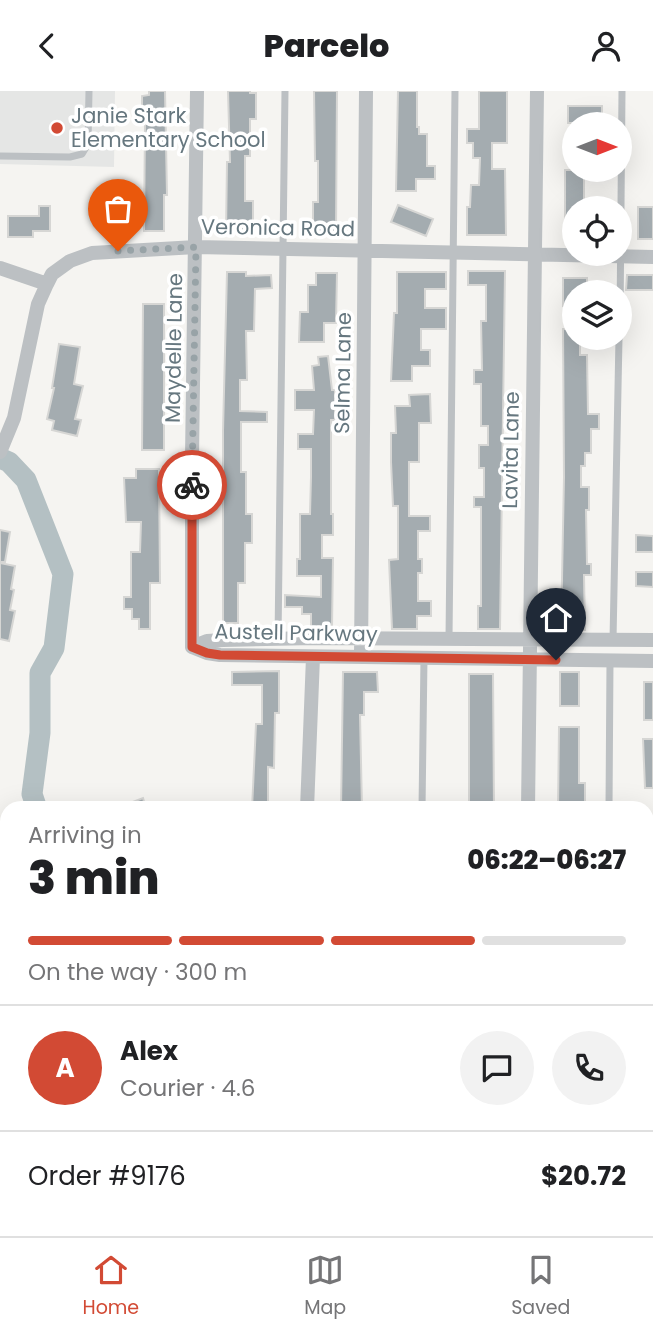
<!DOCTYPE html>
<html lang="en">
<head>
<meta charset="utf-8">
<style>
  :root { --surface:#fff; --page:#f2f2f2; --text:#202124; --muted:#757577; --line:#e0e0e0; --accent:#d24a34 }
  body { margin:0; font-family:Poppins,sans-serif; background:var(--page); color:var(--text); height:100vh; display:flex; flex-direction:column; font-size:26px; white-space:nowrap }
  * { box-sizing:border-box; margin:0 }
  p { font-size:23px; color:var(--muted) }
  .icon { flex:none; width:38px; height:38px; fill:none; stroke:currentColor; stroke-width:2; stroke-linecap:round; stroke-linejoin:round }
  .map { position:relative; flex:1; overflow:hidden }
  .side { position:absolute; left:0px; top:710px; width:654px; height:436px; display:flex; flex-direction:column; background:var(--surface); border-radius:21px 21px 0 0; box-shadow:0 7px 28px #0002 }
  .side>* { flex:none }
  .needle { width:46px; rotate:90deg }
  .buttons { position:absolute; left:562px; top:21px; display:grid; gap:14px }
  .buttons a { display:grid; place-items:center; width:70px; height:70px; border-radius:50%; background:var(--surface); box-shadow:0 7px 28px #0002; font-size:35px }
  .pin { position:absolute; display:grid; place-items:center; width:60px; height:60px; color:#fff; margin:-72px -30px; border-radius:50% 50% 50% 0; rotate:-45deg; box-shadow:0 0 7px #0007 }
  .pin .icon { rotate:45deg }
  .courier { position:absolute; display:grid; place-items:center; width:70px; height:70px; margin:-35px; border:5px solid #d24a34; border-radius:50%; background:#fff; color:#222; box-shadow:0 2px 9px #0007 }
  .headline em { font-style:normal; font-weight:800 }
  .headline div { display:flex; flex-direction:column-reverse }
  .headline { display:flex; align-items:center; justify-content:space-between; height:119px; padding:0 28px }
  h1 { font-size:46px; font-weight:800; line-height:52px }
  .bar { display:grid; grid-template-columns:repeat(4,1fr); gap:10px 7px; align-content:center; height:84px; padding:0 28px }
  .bar i { height:9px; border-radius:5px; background:var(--line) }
  .bar .current { background:var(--accent) }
  .bar p { grid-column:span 4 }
  .line { display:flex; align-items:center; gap:18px; padding:0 28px; border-top:2px solid var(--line) }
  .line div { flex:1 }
  .round { display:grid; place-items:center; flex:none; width:74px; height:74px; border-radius:37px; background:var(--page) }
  header { display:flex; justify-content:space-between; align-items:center; height:91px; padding:0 28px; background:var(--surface); font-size:32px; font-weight:800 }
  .dock { display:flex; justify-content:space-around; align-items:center; height:98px; border-top:2px solid var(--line); background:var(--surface); font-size:19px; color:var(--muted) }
  .dock a { display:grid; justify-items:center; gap:4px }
  .dock .current { color:var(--accent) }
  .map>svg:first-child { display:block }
</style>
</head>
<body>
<header><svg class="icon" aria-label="back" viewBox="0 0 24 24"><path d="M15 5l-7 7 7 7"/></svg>Parcelo<svg class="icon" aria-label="person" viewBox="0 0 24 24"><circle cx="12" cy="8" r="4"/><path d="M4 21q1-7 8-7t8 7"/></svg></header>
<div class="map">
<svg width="653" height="1145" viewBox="0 0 653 1145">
  <rect width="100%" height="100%" fill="#f5f4f1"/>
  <path fill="#e5e6e5" d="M0 0H115L114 76 0 73Z"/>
  <path fill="#d5d9d1" d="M0 983H7V1139H71L0 1141Z"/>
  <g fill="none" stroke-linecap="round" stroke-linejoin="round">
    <path stroke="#b4c0c3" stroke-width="21" d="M0 367 9 371 26 389 63 483 54 557 40 582V642L32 703 37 718
      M151 1139 153 1145"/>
  </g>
  <path fill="#a4acb0" stroke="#d6d6d4" stroke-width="2" d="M149 0H165L167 104H164V140H144L145 33H149V15H142V5L149 4Z
    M228 0H250V2H256V28H250V65H245V110H253V132H250V141H226L227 71H230Z
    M314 0H337L336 142H313V111H318V70H315Z
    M398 0H417V36H419V43H427V75H435V88H416V100H396Z
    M479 0H507V52H492V78H505L506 144H467V116H470L471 94H479L480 67H473V52H467V38H479Z
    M568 15H602V32H568Z
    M565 79H584V117H574V142H565Z
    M398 114 433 128 426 145 391 131Z
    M39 115H50V140H33V146H8V125H39Z
    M638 116H653V148H638Z
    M468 180H505L500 538H478V515H481V416H474V406H484V377H479V354H488V335H481V293H474V279H482L481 230H486V194H468Z
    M227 181H246V185L271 184 272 197 255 198 254 240H246L247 289H240V320L267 321V331H241V381H246V423H252V452H245V492H238V532H223V340Z
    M397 181H446V198H425V217H446V238H421V259H430V275H412V290H391L394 222H397Z
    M316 182H337L336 232H324V251H299L300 221H308V194H316Z
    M627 184H653V199H626Z
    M563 187H587V201H574V215H563Z
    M143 213H164V359H142Z
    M563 238H574V247H580V264H587L588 323H599V338H591V362H585V375H581V396H589V419H586L587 473H591V484H584L585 539H561L564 386Z
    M59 253 80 256 74 293 83 295 75 328 81 329 77 345 52 339 54 330 47 328 54 297H52Z
    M328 265 332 299H335V329H331V423H333V444H322V467H333L332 536H311V523H302V516H285V504L321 506V485H297V468H300V423H310L311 386V358H298V343H313L314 319H295V299H314L312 275 319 274 318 266Z
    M430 303 431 332H419V371H409V425H430V440H418V468H422V482H418V510H431V525H417V538H392L389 469 398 468V415H393L391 371V342H396L395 315H410L409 304Z
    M136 378H159L160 492H150V538H139V528H132V518H124V506H131V461H140L141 431H126L124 387H136Z
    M0 439 10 441 5 471H0Z
    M636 444 653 445V461H636Z
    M0 472 15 475 11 498 14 499 10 519 15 520 9 550 0 548Z
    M636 481H653V496L636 495Z
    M279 580V622H275L274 677 268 676V718H252L256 633H262V594H232V581Z
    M343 581H377L378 601H364V624H360L362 718H341Z
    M560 581H579V615H560Z
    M469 583H493L494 718H469Z
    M644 591H653V629H644Z
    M559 636H579V692H585V715H577V718H558Z
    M643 648H653V697H645Z
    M143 707 146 718H117V717Z"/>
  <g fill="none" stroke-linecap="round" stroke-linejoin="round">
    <path stroke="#bcc0c3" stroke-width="7" d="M0 65 70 66 82 63 88 53 89 0
      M620 230 622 0
      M449 547 455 0
      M278 548 285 0
      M613 549 619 247
      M422 718 424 567
      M609 718 610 570
      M416 1145V1139
      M605 1145V1139"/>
    <path stroke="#bcc0c3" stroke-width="14" d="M0 177 47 193
      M0 361 14 327 38 213 47 193 52 183 70 170 92 162 196 156 653 166
      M192 556V367L197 0
      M192 556 207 562 220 564 653 570
      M192 556 207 550 223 549 314 547 653 549
      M361 565 366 0
      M307 718 313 566
      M528 718 537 0
      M304 1139V1145
      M523 1145V1139"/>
  </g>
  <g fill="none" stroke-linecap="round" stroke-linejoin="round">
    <path stroke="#98a3a7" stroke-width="7" stroke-dasharray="0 12.6" d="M118 160 196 156 192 394"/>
    <path stroke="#d24a34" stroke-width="9" d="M192 394V556L207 562 220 564 556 569"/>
  </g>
  <circle fill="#d24a34" stroke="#fff" stroke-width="2.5" cx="57" cy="37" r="7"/>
  <g text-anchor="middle" stroke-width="7" stroke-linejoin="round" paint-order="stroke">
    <g font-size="21" fill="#66777f" stroke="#fff" text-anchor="start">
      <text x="71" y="32">Janie Stark<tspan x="71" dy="24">Elementary School</tspan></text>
    </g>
    <g font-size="21" fill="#66777f" stroke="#fff">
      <text transform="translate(278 137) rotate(1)" y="7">Veronica Road</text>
      <text transform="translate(174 257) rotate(-89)" y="7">Maydelle Lane</text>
      <text transform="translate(343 282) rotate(-89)" y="7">Selma Lane</text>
      <text transform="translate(511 359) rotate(-89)" y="7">Lavita Lane</text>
      <text transform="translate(296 542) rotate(1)" y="7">Austell Parkway</text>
    </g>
  </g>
</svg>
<div class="buttons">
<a><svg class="needle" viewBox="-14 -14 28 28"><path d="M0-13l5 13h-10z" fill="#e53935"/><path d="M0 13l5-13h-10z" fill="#757577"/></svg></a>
<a><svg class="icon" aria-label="locate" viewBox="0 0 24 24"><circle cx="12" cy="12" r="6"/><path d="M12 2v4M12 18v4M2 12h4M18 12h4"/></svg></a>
<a><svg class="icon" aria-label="layers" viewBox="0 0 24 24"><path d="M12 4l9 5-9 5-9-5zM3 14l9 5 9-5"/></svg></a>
</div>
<div class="pin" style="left:118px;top:160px;background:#ea580c"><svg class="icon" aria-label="bag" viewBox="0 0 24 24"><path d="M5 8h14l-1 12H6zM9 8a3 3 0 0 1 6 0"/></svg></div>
<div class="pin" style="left:556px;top:569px;background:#1f2937"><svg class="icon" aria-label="home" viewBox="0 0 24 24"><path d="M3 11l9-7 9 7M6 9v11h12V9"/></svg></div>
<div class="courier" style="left:192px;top:394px"><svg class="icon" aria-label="bike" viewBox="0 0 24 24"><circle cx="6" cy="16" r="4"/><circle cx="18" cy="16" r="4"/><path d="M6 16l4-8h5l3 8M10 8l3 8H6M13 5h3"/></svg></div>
<section class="side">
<div class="headline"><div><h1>3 min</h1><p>Arriving in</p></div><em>06:22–06:27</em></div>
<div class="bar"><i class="current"></i><i class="current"></i><i class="current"></i><i></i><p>On the way · 300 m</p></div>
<div class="line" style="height:126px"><b class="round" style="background:var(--accent);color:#fff">A</b><div><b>Alex</b><p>Courier · 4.6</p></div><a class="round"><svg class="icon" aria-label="chat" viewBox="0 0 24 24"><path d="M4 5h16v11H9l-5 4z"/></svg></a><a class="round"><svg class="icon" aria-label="phone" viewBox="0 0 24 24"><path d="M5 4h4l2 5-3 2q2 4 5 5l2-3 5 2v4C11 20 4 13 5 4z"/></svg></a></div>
<div class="line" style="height:91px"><div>Order #9176</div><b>$20.72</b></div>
</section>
</div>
<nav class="dock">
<a class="current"><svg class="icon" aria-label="home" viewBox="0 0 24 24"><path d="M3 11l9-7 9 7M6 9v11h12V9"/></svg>Home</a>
<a><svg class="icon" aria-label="map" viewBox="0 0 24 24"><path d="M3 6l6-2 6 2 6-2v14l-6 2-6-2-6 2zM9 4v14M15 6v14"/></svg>Map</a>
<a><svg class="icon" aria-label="saved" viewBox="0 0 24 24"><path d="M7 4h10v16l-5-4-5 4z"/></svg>Saved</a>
</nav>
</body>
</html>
